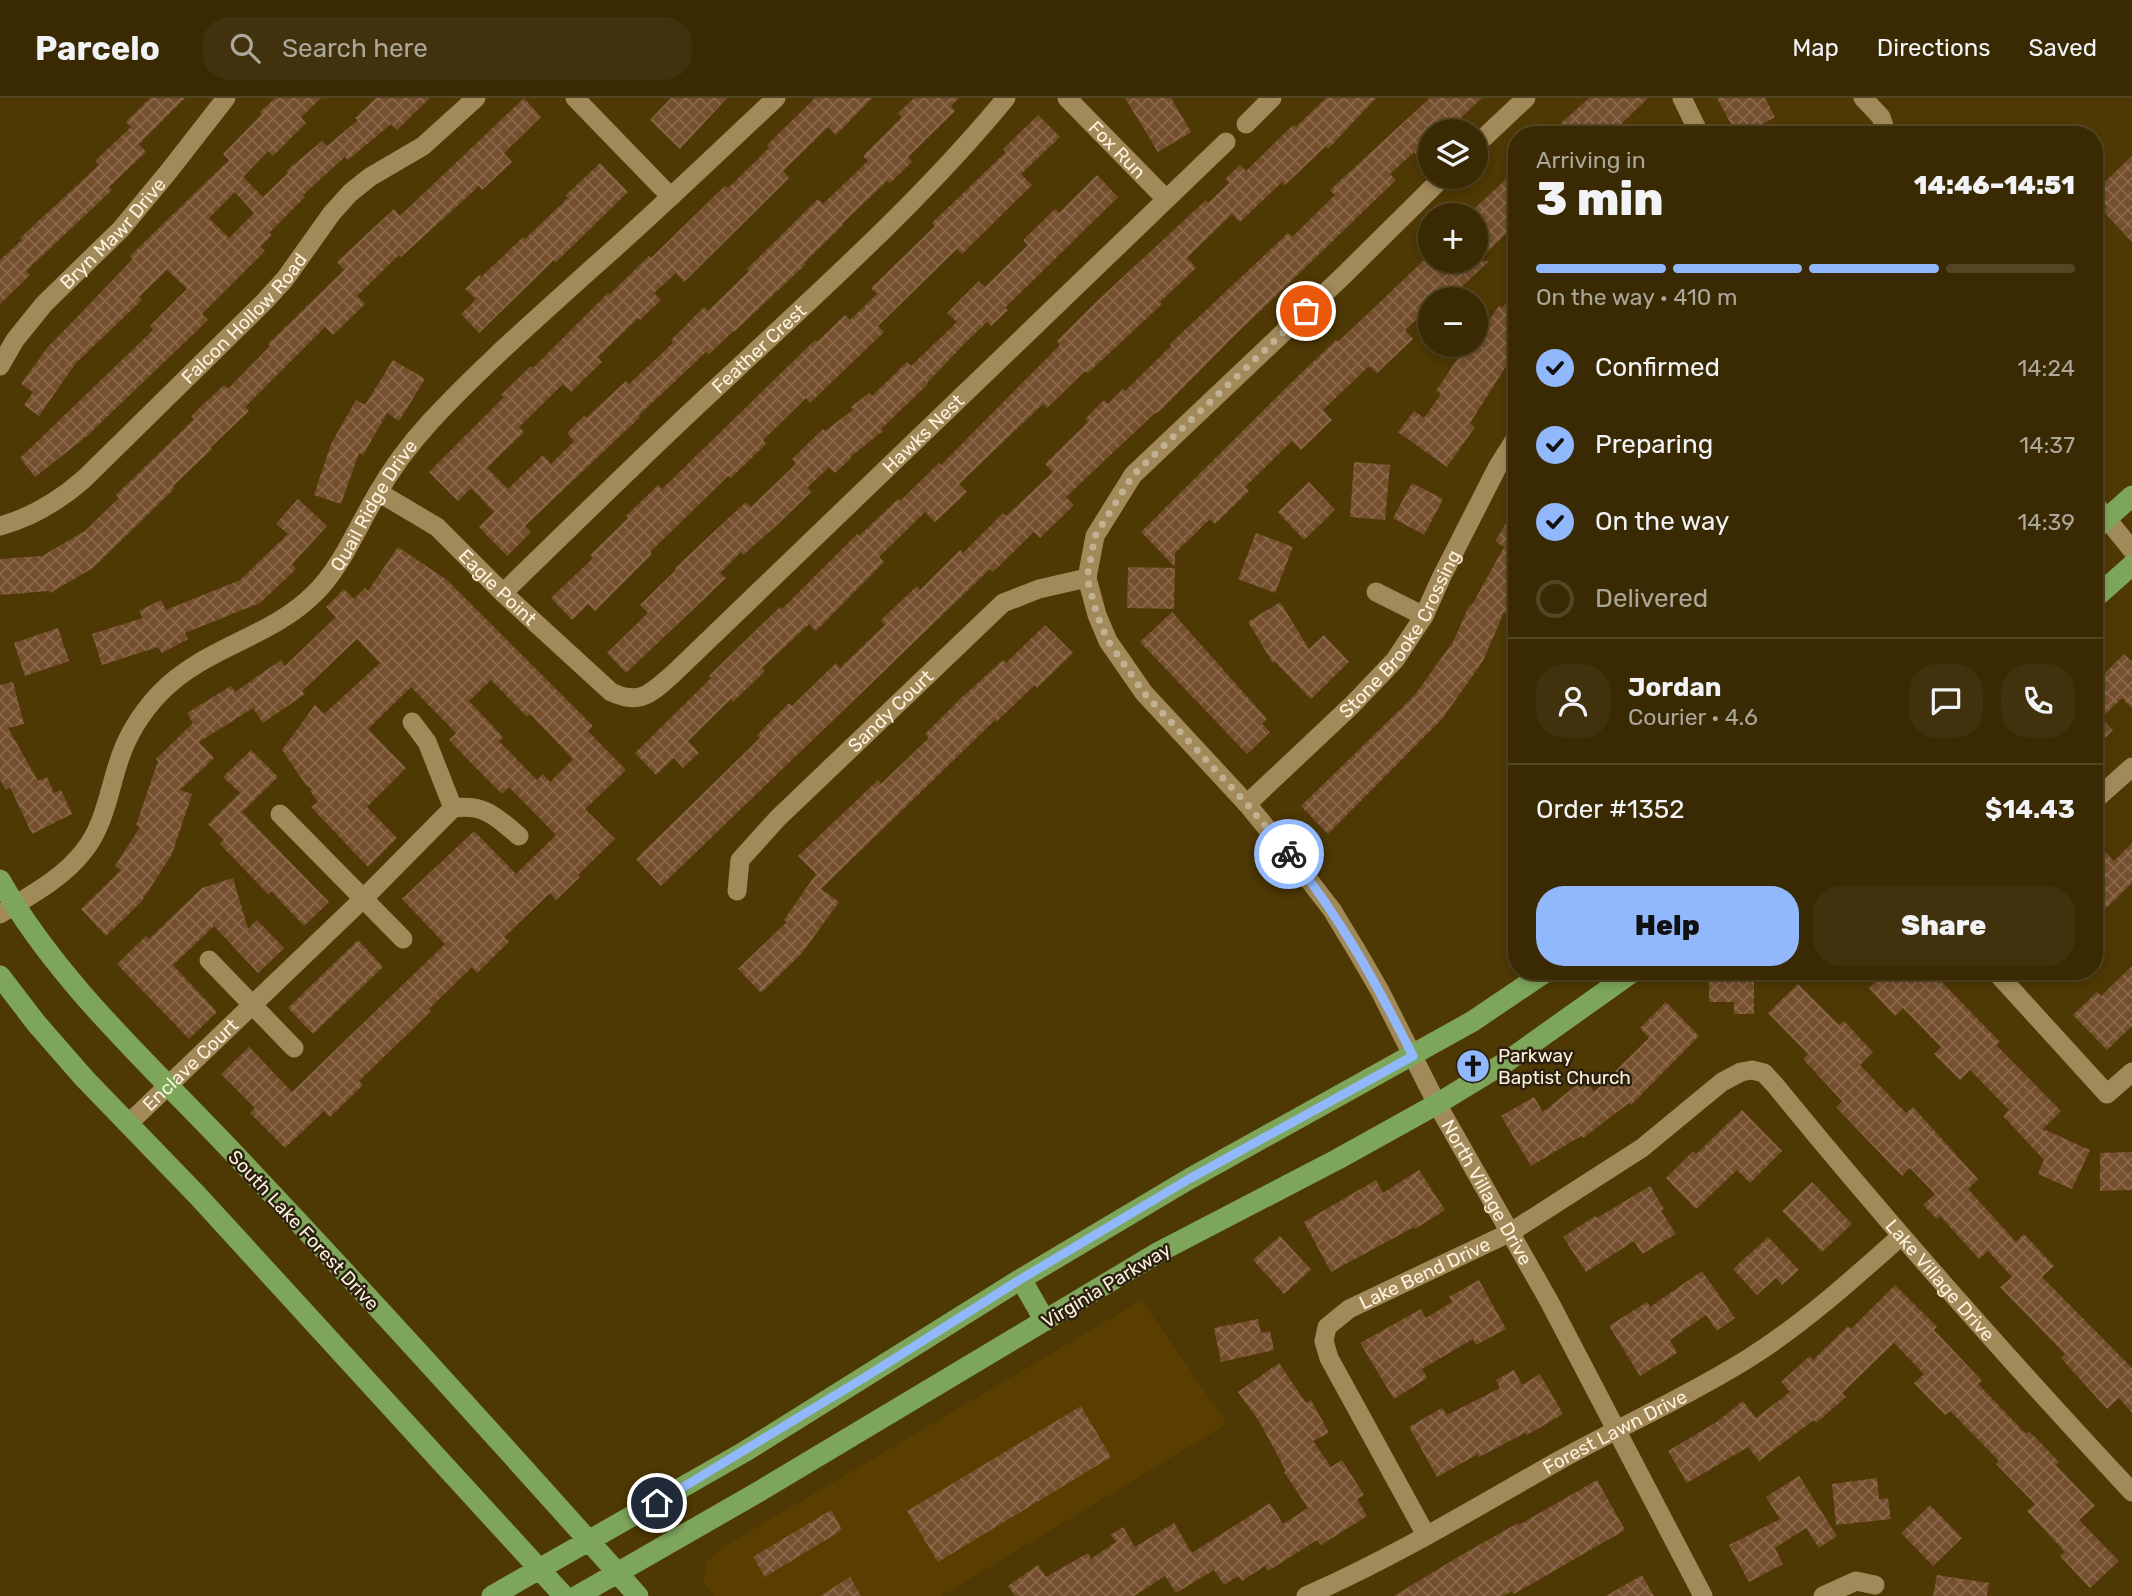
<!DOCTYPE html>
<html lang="en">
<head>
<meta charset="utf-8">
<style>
  :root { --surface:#3a2a03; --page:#41320d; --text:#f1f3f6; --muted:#aba79a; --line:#544625; --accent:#91b8fd }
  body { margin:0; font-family:Rubik,sans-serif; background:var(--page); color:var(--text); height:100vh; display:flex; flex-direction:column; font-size:26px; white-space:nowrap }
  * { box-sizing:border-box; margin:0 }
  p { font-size:23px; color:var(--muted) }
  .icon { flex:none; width:38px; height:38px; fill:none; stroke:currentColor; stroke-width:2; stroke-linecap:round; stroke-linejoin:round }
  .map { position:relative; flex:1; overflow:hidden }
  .side { position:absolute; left:1508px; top:28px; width:595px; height:854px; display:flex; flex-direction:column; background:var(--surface); border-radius:28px; box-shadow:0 4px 10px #0003,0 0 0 2px var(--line) }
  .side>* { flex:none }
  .controls { position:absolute; left:1418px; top:21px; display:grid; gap:14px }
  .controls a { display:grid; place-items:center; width:70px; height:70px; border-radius:50%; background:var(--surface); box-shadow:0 4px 10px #0003,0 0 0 2px var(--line); font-size:35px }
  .pin { position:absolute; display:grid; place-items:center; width:60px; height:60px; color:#fff; margin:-30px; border:4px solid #fff; border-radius:50%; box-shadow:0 2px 7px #0007 }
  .courier { position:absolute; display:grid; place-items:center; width:70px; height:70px; margin:-35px; border:5px solid #91b8fd; border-radius:50%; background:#fff; color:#222; box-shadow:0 2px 9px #0007 }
  .summary em { font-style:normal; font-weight:800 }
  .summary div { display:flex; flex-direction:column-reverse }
  .summary { display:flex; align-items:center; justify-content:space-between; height:119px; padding:0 28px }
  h1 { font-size:46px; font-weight:800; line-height:52px }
  .bar { display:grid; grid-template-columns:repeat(4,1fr); gap:10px 7px; align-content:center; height:84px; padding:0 28px }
  .bar i { height:9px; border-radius:5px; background:var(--line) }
  .bar .selected { background:var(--accent) }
  .bar p { grid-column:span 4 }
  .line { display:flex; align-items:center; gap:18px; padding:0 28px; border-top:2px solid var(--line) }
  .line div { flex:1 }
  .round { display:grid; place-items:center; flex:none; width:74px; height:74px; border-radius:28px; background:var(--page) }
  ol { padding:0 28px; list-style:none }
  li { display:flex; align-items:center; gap:21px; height:77px }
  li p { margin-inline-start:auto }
  li .icon { padding:7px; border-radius:50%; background:var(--accent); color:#111; stroke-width:4 }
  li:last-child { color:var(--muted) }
  li i { width:38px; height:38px; border:4px solid var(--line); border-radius:50% }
  .cta { display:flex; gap:14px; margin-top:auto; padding:14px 28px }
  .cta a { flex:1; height:80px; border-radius:28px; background:var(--accent); color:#111; font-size:28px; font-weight:800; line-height:80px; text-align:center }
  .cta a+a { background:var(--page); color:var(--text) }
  header { display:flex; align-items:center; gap:42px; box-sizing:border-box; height:98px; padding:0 35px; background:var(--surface); border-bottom:2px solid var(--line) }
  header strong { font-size:33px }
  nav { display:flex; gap:38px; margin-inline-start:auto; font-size:24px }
  .search { width:490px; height:63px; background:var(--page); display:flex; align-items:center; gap:18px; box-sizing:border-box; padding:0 24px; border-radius:28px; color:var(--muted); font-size:26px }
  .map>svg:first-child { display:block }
</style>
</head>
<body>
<header>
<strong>Parcelo</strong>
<div class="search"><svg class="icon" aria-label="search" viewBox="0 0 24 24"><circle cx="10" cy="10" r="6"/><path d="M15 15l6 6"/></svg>Search here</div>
<nav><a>Map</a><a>Directions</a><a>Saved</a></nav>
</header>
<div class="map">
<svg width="2132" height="1498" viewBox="0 0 2132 1498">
  <defs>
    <pattern id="building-cross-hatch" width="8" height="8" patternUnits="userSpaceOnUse" patternTransform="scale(1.75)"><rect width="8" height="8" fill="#754f2d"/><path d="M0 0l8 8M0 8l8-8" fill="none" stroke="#8a694b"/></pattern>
  </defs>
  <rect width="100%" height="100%" fill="#4e3804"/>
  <path fill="#593e00" d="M1142 1202 1227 1326 941 1498H714L703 1483 707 1464 720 1451Z"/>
  <path fill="url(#building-cross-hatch)" fill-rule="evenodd" d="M150 0H185L139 46 146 54 109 89 112 92 26 173 30 177 0 206V162L22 142 20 140 99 67 95 63 131 29 126 24Z
    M275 0H321L301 19 306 25 273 58 268 53 243 79 263 99 288 75 286 73 322 43 327 48 358 22 355 20 376 0H430L397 32 391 26 348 62 345 59 303 97 305 99 269 135 272 137 260 149 265 153 202 216 208 222 87 338 35 379 20 360 153 232 150 228 187 191 167 172 139 199 142 202 75 266 39 318 24 307 33 294 21 286 47 250 133 161 130 158 229 62 223 56 262 16 260 14ZM235 94 254 115 229 140 209 120Z
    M524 0 541 19 504 55 512 64 482 92 479 88 401 159 399 157 357 198 365 206 333 237 325 229 245 309 249 313 210 350 212 351 173 388 175 390 93 470 50 495 49 493 0 497V461L42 458 85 433 119 400 116 397 194 321 191 318 224 287 228 291 270 248 268 246 344 172 337 164 394 111 400 118Z
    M671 0H727L680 51 650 22Z
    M815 0H872L836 37 828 29 783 73 789 80 684 184 676 175 654 195 661 202 640 222 638 220 598 259 602 264 571 294 563 286 519 329 524 334 487 370 508 391 543 357 551 366 574 343 567 335 584 318 586 320 626 283 629 286 673 245 671 242 704 209 708 213 749 173 747 171 818 101 823 106 868 63 863 58 902 19 898 15 914 0H959L951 8 955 13 908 59 912 64 890 85 887 83 842 126 843 127 804 165 806 166 734 234 733 233 709 256 706 254 638 318 640 319 525 428 531 434 507 458 479 429 494 414 471 390 458 403 429 374 504 299 501 297 531 268 533 270 608 195 609 197 649 158 651 160 725 88 728 90 769 50 767 47Z
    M1125 0H1171L1191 34 1158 54Z
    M1326 0H1376L1328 51 1326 48 1285 87 1282 84 1240 124 1232 116 1187 160 1196 170 1160 204 1162 206 1088 275 1085 273 1047 310 1043 306 959 386 967 394 935 424 925 414 879 459 884 464 816 533 809 526 762 570 765 573 733 604 731 601 688 643 699 655 683 670 674 660 656 677 635 655 711 580 709 578 780 509 782 511 857 436 859 438 898 401 900 403 939 365 941 367 1060 247 1057 243 1095 205 1206 102 1208 105 1229 85 1225 81 1240 67 1246 73 1293 27 1296 29Z
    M1430 0H1482L1447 33H1430V53L1421 61 1414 54 1390 76 1396 82 1232 240 1157 316 1156 314 1066 399 1074 407 1040 440 1034 434 993 474 990 471 661 788 636 761 760 640 757 637 789 605 792 608 836 565 840 570 885 527 881 522 917 488 920 492 960 452 963 455 1003 415 1006 418 1053 374 1045 366 1088 324 1085 321 1104 302 1108 306 1123 291 1125 293 1171 248 1170 246 1288 135 1292 139 1335 97 1330 92Z
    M1589 0H1648L1610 37H1548Z
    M1717 0H1765L1775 19 1742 37H1737Z
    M1038 17 1060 39 1021 76 1032 87 962 156 957 151 878 228 884 234 810 305 806 300 763 342 766 346 731 380 728 378 650 454 652 456 595 513 588 506 572 522 551 500 593 460 590 457 628 420 626 418 658 387 662 391 815 242 817 244 845 217 850 222 877 196 871 190 935 128 932 125 1006 54 1003 51Z
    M2132 58V144L2102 112 2107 109 2095 96V93Z
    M600 65 628 94 556 164 554 162 479 235 461 216 476 201 465 191 479 177 481 179 523 139 525 141 568 100 565 98Z
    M1517 71V125L1478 163H1489L1454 196 1448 190 1437 201H1430V208L1405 232 1413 241 1377 275 1369 268 1323 312 1332 322 1301 352 1292 343 1245 389 1249 393 1215 426 1210 421 1175 455V469L1141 434 1294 282 1336 242 1338 244 1423 163H1475V110Z
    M1097 77 1118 99 1005 210 1008 212 991 228 987 224 964 246 927 285 928 286 881 331 883 333 850 359 851 360 835 375 829 369 807 390 811 394 777 427 743 457 741 454 720 475 726 480 626 575 607 555 648 515 640 507 676 472 675 470 746 404 751 409 796 366 792 361 823 331 825 333 853 312 851 309 869 295 872 298 907 264 911 268 957 224 947 215 979 183 985 189 1028 147 1023 142 1055 111 1059 115Z
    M1517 193V251L1470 325 1475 329 1447 369 1398 334 1414 313 1424 320 1441 296 1436 293 1462 254 1466 257 1473 247H1475V243L1499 208 1502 210Z
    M393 262 425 281 399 323 387 315 363 357 359 355 341 406 314 397 331 346 356 302 365 307Z
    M1354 364 1390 367 1385 422 1350 419Z
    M1309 384 1335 412 1304 442 1278 414Z
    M1412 385 1443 401 1424 437 1393 420Z
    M298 401 327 428 292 466 296 471 260 505 185 535 188 541 162 555 158 549 102 567 92 536 143 520 139 513 161 502 166 512 240 482 288 436 276 426Z
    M1517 408V497L1507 516 1504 514 1483 563 1442 621 1328 736 1301 708 1414 598 1453 544 1470 506 1472 507 1504 449 1495 443Z
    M1256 435 1293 449 1275 495 1238 481Z
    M398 449 447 482 593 628 588 633 626 672 585 711 615 741 578 777 580 779 556 802 550 795 504 839 509 844 477 875 472 869 429 911 431 913 359 983 363 987 330 1019 324 1013 285 1050 250 1015 255 1010 221 976 249 949 292 994 445 846 402 801 474 733 516 776 556 737 509 689 502 696 474 668 449 642 456 635 411 589 368 631 406 670 367 709 397 740 368 769 311 709 318 704 310 693 312 691 306 687 282 652 315 607 324 616 380 565 357 541 302 593 305 596 263 625 253 610 199 644 214 660 180 692 192 696 172 756 141 804 106 838 81 811 121 772 115 768 140 729 136 727 158 663 156 661 193 625 187 615 231 588 235 594 281 562 285 568 336 519 326 509 344 491 354 501 365 490 368 493ZM491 582 527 619 530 616 573 661 550 684 543 676 537 682 499 643 503 639 469 603Z
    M1128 469 1175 470 1174 511 1127 510Z
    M1280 504 1309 551 1324 537 1349 564 1311 601 1275 564 1273 565 1248 524Z
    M1172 514 1267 621 1262 626 1270 634 1247 656 1140 544Z
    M1045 527 1073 555 1037 590 1035 587 996 624 995 622 821 791 839 804 802 855 761 895 738 871 787 824 784 822 816 776 798 758 878 682 881 686 929 640 925 636 960 601 1003 562 1006 565Z
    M58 530 69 563 25 578 14 545Z
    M2124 556 2132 564V610L2122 600 2101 620 2113 632 2095 650V585Z
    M13 584 24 626 8 630 38 683 47 679 54 695 61 692 72 716 32 736 10 689 6 692 0 682V587Z
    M251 652 278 679 242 714 329 804 304 828 271 793 268 796 220 746 224 742 208 726 240 695 223 679Z
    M2095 743 2114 763 2132 745V785L2095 821Z
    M233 780 248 831 257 822 284 850 258 875 214 828 173 867 217 914 189 941 117 866 146 838 149 841 202 790Z
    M358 842 383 869 313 936 288 910Z
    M2132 868V928L2107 952 2073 917 2097 894 2101 898Z
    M1709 873H1754V916H1734V904H1709Z
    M1887 873H1931L2000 944 1996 947 2061 1013 2043 1031 2090 1052 2072 1091 2038 1076 2044 1062 2003 1018 2009 1012 1970 972 1960 982 1934 956 1941 949 1903 910 1895 918 1869 890Z
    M1798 886 1839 927 1844 923 1873 954 1860 967 1906 1015 1913 1009 1978 1081 1968 1091 2016 1144 2024 1136 2054 1168 2042 1179 2132 1270V1315L2119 1300 2107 1311 2061 1260 2065 1256 2000 1189 2012 1179 1988 1153 1979 1161 1940 1118 1937 1121 1923 1107 1935 1096 1910 1070 1902 1078 1836 1009 1842 1003 1803 961 1808 956 1768 915Z
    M1666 904 1699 938 1631 1007 1629 1005 1583 1040 1581 1038 1531 1068 1501 1018 1534 999 1543 1014 1584 981 1594 994 1649 940 1640 930Z
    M1742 1012 1782 1053 1750 1085 1737 1072 1696 1111 1666 1080 1693 1053 1696 1056Z
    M2132 1054V1092L2100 1093V1055Z
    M1419 1072 1445 1112 1415 1131 1414 1129 1331 1174 1304 1124 1376 1082 1383 1095Z
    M1812 1084 1852 1126 1822 1154 1782 1113Z
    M1650 1088 1664 1111 1661 1113 1676 1136 1642 1156 1634 1143 1586 1174 1563 1139 1595 1118 1597 1120Z
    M1280 1138 1311 1172 1284 1196 1253 1162Z
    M1768 1139 1799 1172 1782 1187 1776 1180 1757 1197 1733 1171Z
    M1702 1173 1735 1220 1717 1233 1706 1217 1670 1242 1677 1255 1640 1278 1609 1228 1647 1204 1650 1209Z
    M1479 1182 1506 1231 1476 1247 1473 1241 1422 1271 1427 1280 1394 1301 1360 1245 1421 1211 1426 1220 1452 1204 1449 1199Z
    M1895 1187 1937 1229 1934 1232 1982 1283 1978 1286 2026 1336 2029 1333 2059 1364 2056 1367 2095 1408 2079 1422 2119 1463 2090 1490 2060 1458 2065 1454 2027 1413 2035 1406 1996 1366 1999 1363 1950 1313 1945 1317 1914 1285 1924 1276 1894 1245 1842 1295 1846 1299 1816 1325 1814 1322 1759 1363 1748 1349 1687 1385 1668 1353 1715 1325 1743 1303 1756 1320 1790 1294 1781 1284 1810 1258 1813 1262 1848 1228 1851 1231Z
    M1258 1221 1261 1235 1270 1233 1274 1252 1221 1264 1214 1230Z
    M1279 1265 1306 1305 1311 1302 1329 1335 1313 1343 1331 1369 1342 1362 1364 1397 1357 1401 1367 1418 1321 1447 1317 1442 1268 1473 1265 1468 1242 1483 1238 1478 1224 1487 1214 1472 1176 1495 1165 1478 1134 1498H1015L1008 1488 1038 1467 1046 1479 1088 1455 1091 1461 1116 1444 1111 1437 1123 1429 1135 1449 1174 1425 1192 1455 1270 1405 1283 1426 1308 1410 1284 1374 1286 1373 1259 1323 1238 1294Z
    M1514 1272 1522 1287 1540 1276 1563 1316 1527 1337 1525 1335 1479 1359 1478 1356 1437 1379 1409 1329 1442 1310 1447 1317 1500 1290 1496 1282Z
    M1081 1308 1111 1359 938 1464 907 1413Z
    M1799 1378 1837 1438 1819 1450 1806 1430 1775 1450 1783 1466 1749 1484 1729 1447 1780 1421 1766 1399Z
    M1877 1380 1879 1401 1888 1400 1891 1421 1836 1427 1832 1386Z
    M1597 1382 1625 1432 1547 1477 1514 1496 1512 1493 1503 1498H1394L1463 1456 1518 1425 1519 1427Z
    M1930 1407 1962 1440 1933 1468 1901 1435Z
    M831 1412 842 1432 765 1479 753 1459Z
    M1642 1477 1654 1498H1606Z
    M1937 1477 1989 1485 1987 1498H1933Z
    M850 1479 861 1498H820Z"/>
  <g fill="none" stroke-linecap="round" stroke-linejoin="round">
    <g stroke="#a2895a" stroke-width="19">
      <path d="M575 0 671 99"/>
      <path id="s1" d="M1067 0 1166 101"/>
      <path d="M1682 0 1700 37"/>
      <path d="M1863 0 1881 19 1887 37"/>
      <path d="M1246 26 1272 0"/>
      <path d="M1475 48 1526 0"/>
      <path id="s2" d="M1443 79 1344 177 1133 377 1095 438 1087 480 1097 517 1108 543 1144 595 1247 706 1305 777 1332 812 1358 855 1380 893 1437 1006 1549 1203 1703 1498"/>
      <path id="s3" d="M0 268 15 242 44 206 121 131 169 73 226 0"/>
      <path id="s4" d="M378 394 437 429 503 495 611 594C641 608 651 595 673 576L1226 44"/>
      <path d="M2095 406 2132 452"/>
      <path id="s5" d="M0 428C33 419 59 403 84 381L265 203 285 181 332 115 350 95 370 79 423 48 476 0"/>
      <path d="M1376 494 1424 518"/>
      <path id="s6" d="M503 495C578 422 652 349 729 278 824 189 923 101 1006 0"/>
      <path d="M2095 702 2132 669"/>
      <path id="s7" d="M1247 706 1352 607 1395 562 1424 518 1441 480 1498 368 1517 338"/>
      <path d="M453 710C485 706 495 718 519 738"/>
      <path d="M280 716 403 841"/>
      <path id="s8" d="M737 793 740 762 778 720 1003 505 1039 491 1087 480"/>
      <path id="s9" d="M0 816C29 798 62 781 83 754 103 730 108 698 117 669 125 641 140 616 160 595 204 549 270 540 314 496 341 470 357 430 376 398 391 371 409 347 430 324 480 270 535 222 589 173 653 117 714 58 776 0"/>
      <path d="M209 862 294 950"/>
      <path d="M1995 873 2107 996 2132 974"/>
      <path id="s10" d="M128 1026 364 800 453 710 427 644 412 624"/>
      <path id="s11" d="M1426 1437 1329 1260 1324 1243 1327 1229 1349 1211 1511 1134 1642 1050 1722 984 1741 974 1752 972 1764 975 1775 987C1889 1127 2009 1262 2132 1394"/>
      <path id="s12" d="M1306 1498C1393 1460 1475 1410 1558 1363 1621 1328 1687 1299 1749 1260 1803 1226 1853 1181 1901 1138"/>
      <path d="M1823 1498 1856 1483 1875 1487"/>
    </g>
    <path stroke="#7da65b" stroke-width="21" d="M2095 431 2132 398
      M2095 500 2132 467
      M0 782C59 887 159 975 241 1063 376 1206 508 1352 638 1498
      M0 878 36 925 84 980 198 1098 564 1498
      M1021 1181 1045 1223
      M492 1498 744 1354 1021 1181 1189 1081 1473 923 1547 873
      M577 1498 760 1393 1159 1154 1338 1061 1437 1006 1506 964 1634 873"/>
  </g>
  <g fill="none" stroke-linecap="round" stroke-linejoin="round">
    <path stroke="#c0b192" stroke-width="7" stroke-dasharray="0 12.6" d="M1289 756 1247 706 1144 595 1108 543 1097 517 1087 480 1095 438 1133 377 1306 213"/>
    <path stroke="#91b8fd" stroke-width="9" d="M657 1405 867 1278 1021 1181 1189 1081 1413 958C1377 887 1340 818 1289 756"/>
  </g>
  <defs>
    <g id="church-disc" transform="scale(1.75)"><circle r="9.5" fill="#91b8fd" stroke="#2c210e"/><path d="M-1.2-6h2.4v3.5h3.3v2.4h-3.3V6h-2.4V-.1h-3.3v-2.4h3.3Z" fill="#111"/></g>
  </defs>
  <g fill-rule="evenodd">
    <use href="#church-disc" x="1473" y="968"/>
  </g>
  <g text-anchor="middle" stroke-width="5" stroke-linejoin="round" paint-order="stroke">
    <g font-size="19" fill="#fdf2de" stroke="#2c210e">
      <text dy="7" stroke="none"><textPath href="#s1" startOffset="72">Fox Run</textPath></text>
      <text dy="7" stroke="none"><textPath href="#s3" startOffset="175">Bryn Mawr Drive</textPath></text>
      <text dy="7" stroke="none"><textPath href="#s5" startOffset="324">Falcon Hollow Road</textPath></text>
      <text dy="7" stroke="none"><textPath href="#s6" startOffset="354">Feather Crest</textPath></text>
      <text dy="7" stroke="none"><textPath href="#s4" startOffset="726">Hawks Nest</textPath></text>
      <text dy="7" stroke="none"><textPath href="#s9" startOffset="574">Quail Ridge Drive</textPath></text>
      <text dy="7" stroke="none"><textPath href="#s4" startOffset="154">Eagle Point</textPath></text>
      <text dy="7" stroke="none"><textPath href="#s7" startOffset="231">Stone Brooke Crossing</textPath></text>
      <text dy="7" stroke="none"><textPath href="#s8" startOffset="243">Sandy Court</textPath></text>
      <text dy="7" stroke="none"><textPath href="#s10" startOffset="86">Enclave Court</textPath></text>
      <text dy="7" stroke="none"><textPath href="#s2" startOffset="1284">North Village Drive</textPath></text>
      <text transform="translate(304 1132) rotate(47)" y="7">South Lake Forest Drive</text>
      <text dy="7" stroke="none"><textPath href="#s11" startOffset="346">Lake Bend Drive</textPath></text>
      <text dy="7" stroke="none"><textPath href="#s11" startOffset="1018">Lake Village Drive</textPath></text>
      <text transform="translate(1106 1187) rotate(-31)" y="7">Virginia Parkway</text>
      <text dy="7" stroke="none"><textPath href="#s12" startOffset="350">Forest Lawn Drive</textPath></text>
    </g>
    <g font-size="19" fill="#fdf2de" stroke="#2c210e" text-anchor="start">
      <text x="1498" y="964">Parkway<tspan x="1498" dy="22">Baptist Church</tspan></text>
    </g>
  </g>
</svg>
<div class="controls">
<a><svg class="icon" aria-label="layers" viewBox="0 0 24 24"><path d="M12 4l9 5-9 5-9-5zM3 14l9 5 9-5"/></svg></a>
<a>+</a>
<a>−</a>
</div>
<div class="pin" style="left:1306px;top:213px;background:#ea580c"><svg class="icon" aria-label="bag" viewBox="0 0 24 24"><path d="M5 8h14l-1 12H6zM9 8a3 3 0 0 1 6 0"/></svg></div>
<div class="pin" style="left:657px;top:1405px;background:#1f2937"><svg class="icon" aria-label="home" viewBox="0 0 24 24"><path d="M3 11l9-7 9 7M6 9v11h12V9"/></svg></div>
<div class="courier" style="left:1289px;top:756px"><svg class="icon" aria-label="bike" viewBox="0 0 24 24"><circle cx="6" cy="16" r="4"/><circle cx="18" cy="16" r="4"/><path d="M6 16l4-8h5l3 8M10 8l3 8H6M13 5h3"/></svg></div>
<section class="side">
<div class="summary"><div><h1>3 min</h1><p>Arriving in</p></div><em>14:46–14:51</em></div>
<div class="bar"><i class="selected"></i><i class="selected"></i><i class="selected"></i><i></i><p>On the way · 410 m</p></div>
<ol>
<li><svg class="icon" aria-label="check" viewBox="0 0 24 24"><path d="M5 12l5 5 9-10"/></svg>Confirmed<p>14:24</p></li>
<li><svg class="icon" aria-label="check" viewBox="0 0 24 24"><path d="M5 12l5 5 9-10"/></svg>Preparing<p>14:37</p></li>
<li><svg class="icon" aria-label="check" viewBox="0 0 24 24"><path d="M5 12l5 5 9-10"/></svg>On the way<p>14:39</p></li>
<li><i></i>Delivered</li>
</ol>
<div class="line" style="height:126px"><a class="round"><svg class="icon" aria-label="person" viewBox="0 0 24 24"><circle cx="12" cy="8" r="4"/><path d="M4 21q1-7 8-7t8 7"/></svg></a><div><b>Jordan</b><p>Courier · 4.6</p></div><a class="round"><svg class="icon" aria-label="chat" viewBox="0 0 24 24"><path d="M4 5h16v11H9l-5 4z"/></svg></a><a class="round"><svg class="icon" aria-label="phone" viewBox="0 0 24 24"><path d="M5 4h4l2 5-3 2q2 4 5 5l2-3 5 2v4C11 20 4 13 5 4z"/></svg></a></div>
<div class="line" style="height:91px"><div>Order #1352</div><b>$14.43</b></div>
<div class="cta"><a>Help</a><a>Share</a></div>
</section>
</div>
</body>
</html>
